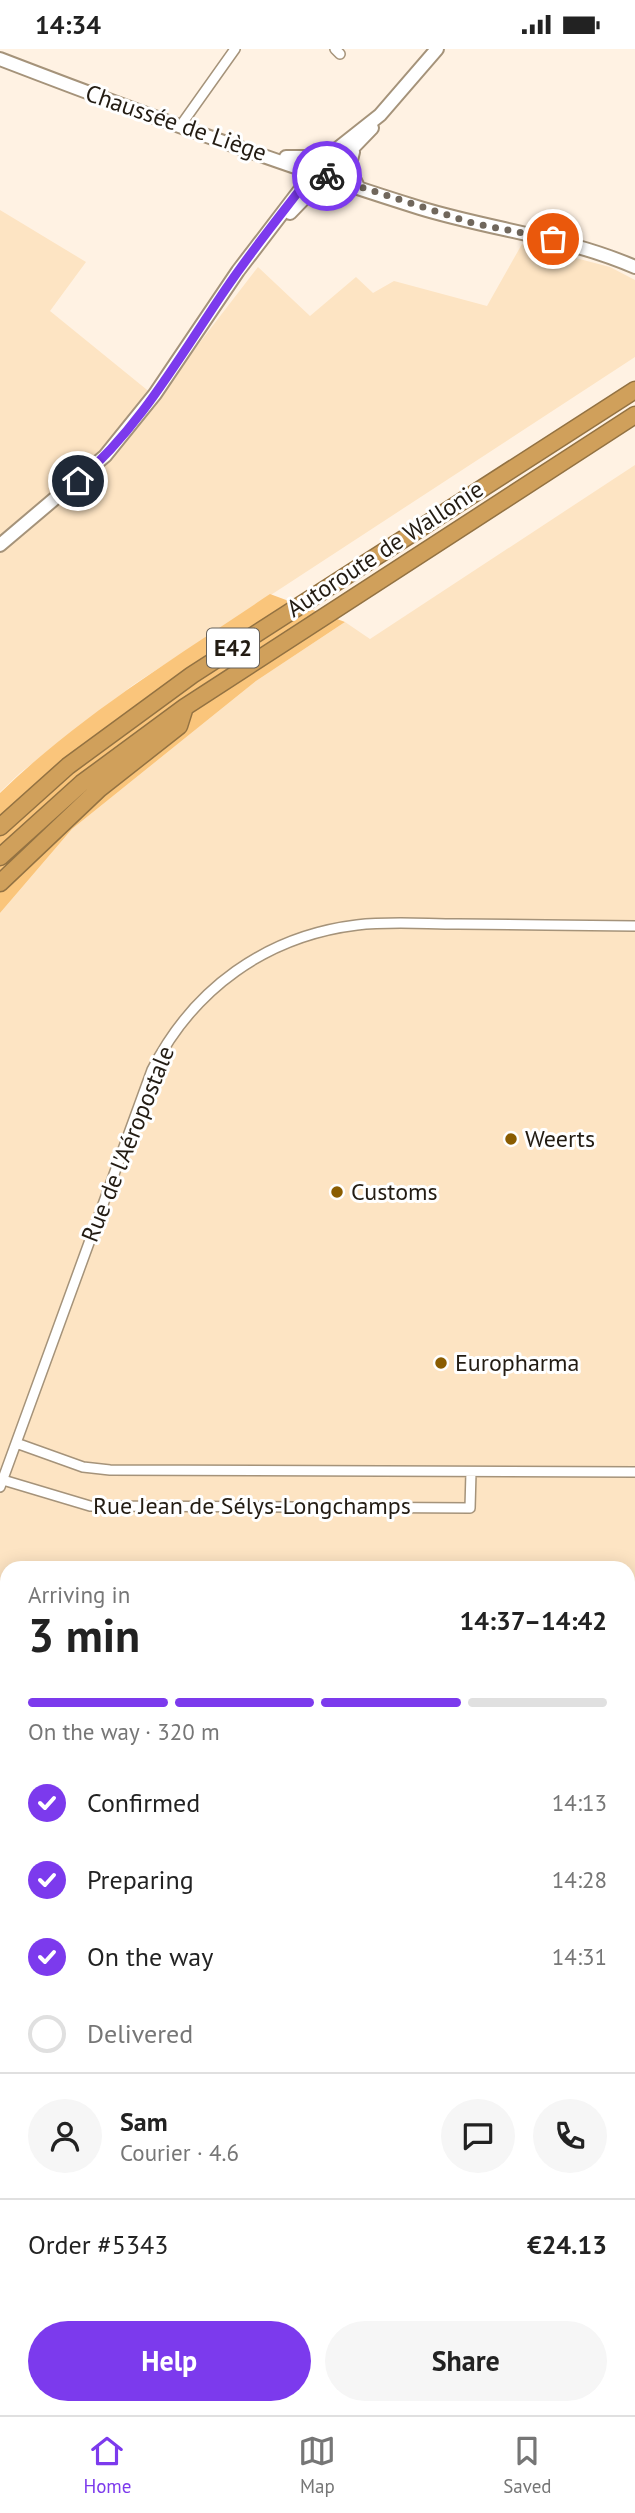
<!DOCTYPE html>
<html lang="en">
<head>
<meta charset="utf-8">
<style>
  :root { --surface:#fff; --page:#f6f6f6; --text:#222; --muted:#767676; --line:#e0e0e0; --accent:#7c3aed }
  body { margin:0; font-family:"PT Sans",sans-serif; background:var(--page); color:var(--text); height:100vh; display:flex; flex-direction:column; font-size:26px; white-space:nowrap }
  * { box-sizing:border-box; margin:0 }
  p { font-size:23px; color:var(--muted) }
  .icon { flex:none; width:38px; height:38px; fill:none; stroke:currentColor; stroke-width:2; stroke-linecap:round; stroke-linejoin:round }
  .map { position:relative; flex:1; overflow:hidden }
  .panel { position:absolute; left:0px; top:1512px; width:635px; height:854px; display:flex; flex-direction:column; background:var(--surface); border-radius:21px 21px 0 0; box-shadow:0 4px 18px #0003 }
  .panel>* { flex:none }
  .pin { position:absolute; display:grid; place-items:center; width:60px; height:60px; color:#fff; margin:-30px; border:4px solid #fff; border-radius:50%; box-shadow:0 2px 7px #0007 }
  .courier { position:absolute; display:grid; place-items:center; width:70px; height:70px; margin:-35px; border:5px solid #7c3aed; border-radius:50%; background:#fff; color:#222; box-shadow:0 2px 9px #0007 }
  .head em { font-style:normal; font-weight:800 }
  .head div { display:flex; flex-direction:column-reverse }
  .head { display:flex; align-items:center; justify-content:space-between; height:119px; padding:0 28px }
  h1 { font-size:46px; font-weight:800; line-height:52px }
  .bar { display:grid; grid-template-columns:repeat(4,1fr); gap:10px 7px; align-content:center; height:84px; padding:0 28px }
  .bar i { height:9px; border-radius:5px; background:var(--line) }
  .bar .current { background:var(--accent) }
  .bar p { grid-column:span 4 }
  .line { display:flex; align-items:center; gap:18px; padding:0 28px; border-top:2px solid var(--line) }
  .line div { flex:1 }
  .round { display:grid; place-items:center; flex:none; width:74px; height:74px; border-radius:37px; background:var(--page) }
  ol { padding:0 28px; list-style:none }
  li { display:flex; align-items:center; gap:21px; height:77px }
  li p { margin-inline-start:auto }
  li .icon { padding:7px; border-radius:50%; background:var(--accent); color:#fff; stroke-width:4 }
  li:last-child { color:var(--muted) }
  li i { width:38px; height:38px; border:4px solid var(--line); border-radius:50% }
  .primary-button { display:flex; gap:14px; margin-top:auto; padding:14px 28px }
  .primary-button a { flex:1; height:80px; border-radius:42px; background:var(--accent); color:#fff; font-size:28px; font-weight:800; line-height:80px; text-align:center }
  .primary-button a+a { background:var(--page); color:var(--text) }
  .status { display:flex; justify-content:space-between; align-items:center; height:49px; padding:0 35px; background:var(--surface); direction:ltr }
  .status svg { height:19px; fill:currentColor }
  .tab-bar { display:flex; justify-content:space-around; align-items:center; height:98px; border-top:2px solid var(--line); background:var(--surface); font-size:19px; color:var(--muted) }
  .tab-bar a { display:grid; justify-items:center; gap:4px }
  .tab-bar .current { color:var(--accent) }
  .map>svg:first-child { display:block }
</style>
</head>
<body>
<div class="status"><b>14:34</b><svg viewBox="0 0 49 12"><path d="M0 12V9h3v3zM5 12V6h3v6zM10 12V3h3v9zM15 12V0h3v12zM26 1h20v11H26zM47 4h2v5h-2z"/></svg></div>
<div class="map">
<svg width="635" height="2366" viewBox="0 0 635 2366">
  <rect width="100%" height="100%" fill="#fff2e3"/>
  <path fill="#fde4c3" d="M0 161 86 213 50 262 157 349 258 218 310 267 356 228 373 244 394 232 487 257 522 195 610 218 635 231V308L133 636 20 724 0 743Z
    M635 416V1699H628V1519H7V1707H0V864L72 780 256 632 345 573 370 590Z"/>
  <path fill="#fac57b" d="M270 545 345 573 256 632 72 780 0 864V744C80 666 178 607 270 545Z
    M628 2329 635 2336V2366H595L601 2359H628Z"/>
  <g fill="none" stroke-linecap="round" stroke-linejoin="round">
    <g stroke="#a5937a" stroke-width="12">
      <path id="street" d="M335 0 340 5
        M181 76 235 0
        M16 1394 83 1418 110 1421 635 1423
        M3 1431 90 1457 470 1459 471 1423
        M0 1438 152 1021C193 940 266 887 357 876 390 872 425 875 458 875 517 876 576 876 635 877
        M628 2272 635 2275"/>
    </g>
    <g stroke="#a5937a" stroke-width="16">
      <path id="secondary" d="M0 10C138 63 279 115 420 159 492 181 566 188 635 218
        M353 103 349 119 358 138
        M286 108H309L334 101
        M290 164 372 79
        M0 496 105 407 155 345 238 222 306 133 337 100 380 66 437 0"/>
    </g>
    <g stroke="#937242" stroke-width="19">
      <path id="highway" d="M0 778 68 717 192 626 635 341
        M0 808 82 734 185 658 635 366
        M0 834 99 740 179 677 185 658"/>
    </g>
    <use href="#street" stroke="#fff" stroke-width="9"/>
    <use href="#secondary" stroke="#fff" stroke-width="12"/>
    <use href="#highway" stroke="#d0a05b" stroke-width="16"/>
    <path stroke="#423a30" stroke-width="2.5" d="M628 1599H635
      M0 1603H7
      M0 1652H7
      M628 1655H635
      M628 1690H635
      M0 1716H7
      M628 1719H635
      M0 1734H7
      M628 1742H635"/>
  </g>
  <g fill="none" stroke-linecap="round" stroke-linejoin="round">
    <path stroke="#70675c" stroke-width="7" stroke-dasharray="0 12.6" d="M327 127 472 174 553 190"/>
    <path stroke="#7c3aed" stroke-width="9" d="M78 432C139 380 180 307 225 241 250 204 278 169 306 133L315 123 327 127"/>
  </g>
  <g fill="#8a5c00" stroke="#fff" stroke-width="2.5">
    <circle cx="511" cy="1090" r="7"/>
    <circle cx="337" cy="1143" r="7"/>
    <circle cx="441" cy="1314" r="7"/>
  </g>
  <g text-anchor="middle" stroke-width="6" stroke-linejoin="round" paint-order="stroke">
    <rect fill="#fff" stroke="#65605a" stroke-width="2" x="207" y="579.5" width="52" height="39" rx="5"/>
    <g font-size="23" font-weight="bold" fill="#231c13">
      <text x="233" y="607">E42</text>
    </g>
    <g font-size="24" fill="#231c13" stroke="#fff">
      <text transform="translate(176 74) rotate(19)" y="8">Chaussée de Liège</text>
      <text transform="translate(385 500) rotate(-33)" y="8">Autoroute de Wallonie</text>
      <text transform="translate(128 1095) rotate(-68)" y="8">Rue de l'Aéropostale</text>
      <text x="252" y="1465">Rue Jean de Sélys-Longchamps</text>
    </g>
    <g font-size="24" fill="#231c13" stroke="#fff" text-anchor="start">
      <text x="525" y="1098">Weerts</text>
      <text x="351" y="1151">Customs</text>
      <text x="455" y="1322">Europharma</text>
    </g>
  </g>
</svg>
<div class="pin" style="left:553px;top:190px;background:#ea580c"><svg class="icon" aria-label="bag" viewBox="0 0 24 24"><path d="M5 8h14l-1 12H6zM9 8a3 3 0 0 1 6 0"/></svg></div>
<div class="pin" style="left:78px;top:432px;background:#1f2937"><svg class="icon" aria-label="home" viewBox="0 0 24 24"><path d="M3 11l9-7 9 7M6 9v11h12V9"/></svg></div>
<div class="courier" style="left:327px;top:127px"><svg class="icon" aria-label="bike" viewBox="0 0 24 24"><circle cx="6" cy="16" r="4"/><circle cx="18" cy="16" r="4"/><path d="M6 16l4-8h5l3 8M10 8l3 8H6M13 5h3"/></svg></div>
<section class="panel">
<div class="head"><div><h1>3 min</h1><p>Arriving in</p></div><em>14:37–14:42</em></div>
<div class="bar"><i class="current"></i><i class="current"></i><i class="current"></i><i></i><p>On the way · 320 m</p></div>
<ol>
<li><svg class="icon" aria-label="check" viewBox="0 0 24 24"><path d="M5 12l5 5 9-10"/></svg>Confirmed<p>14:13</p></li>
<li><svg class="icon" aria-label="check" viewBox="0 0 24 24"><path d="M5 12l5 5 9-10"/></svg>Preparing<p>14:28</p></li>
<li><svg class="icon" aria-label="check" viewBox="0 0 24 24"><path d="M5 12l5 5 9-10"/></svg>On the way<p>14:31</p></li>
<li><i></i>Delivered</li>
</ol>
<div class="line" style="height:126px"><a class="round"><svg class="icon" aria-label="person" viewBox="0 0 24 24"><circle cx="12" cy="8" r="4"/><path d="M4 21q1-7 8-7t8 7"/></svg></a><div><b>Sam</b><p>Courier · 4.6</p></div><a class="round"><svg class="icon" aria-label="chat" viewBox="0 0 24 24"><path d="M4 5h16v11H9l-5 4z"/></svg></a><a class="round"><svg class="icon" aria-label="phone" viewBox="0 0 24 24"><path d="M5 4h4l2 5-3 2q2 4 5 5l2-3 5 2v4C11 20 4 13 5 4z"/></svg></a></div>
<div class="line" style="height:91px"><div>Order #5343</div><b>€24.13</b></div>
<div class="primary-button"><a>Help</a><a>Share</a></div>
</section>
</div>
<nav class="tab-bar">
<a class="current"><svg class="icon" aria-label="home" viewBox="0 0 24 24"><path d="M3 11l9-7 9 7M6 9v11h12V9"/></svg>Home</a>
<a><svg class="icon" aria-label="map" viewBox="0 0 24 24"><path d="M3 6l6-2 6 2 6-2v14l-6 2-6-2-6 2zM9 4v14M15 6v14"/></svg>Map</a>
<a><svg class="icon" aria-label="saved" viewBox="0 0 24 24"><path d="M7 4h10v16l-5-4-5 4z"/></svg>Saved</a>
</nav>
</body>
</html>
